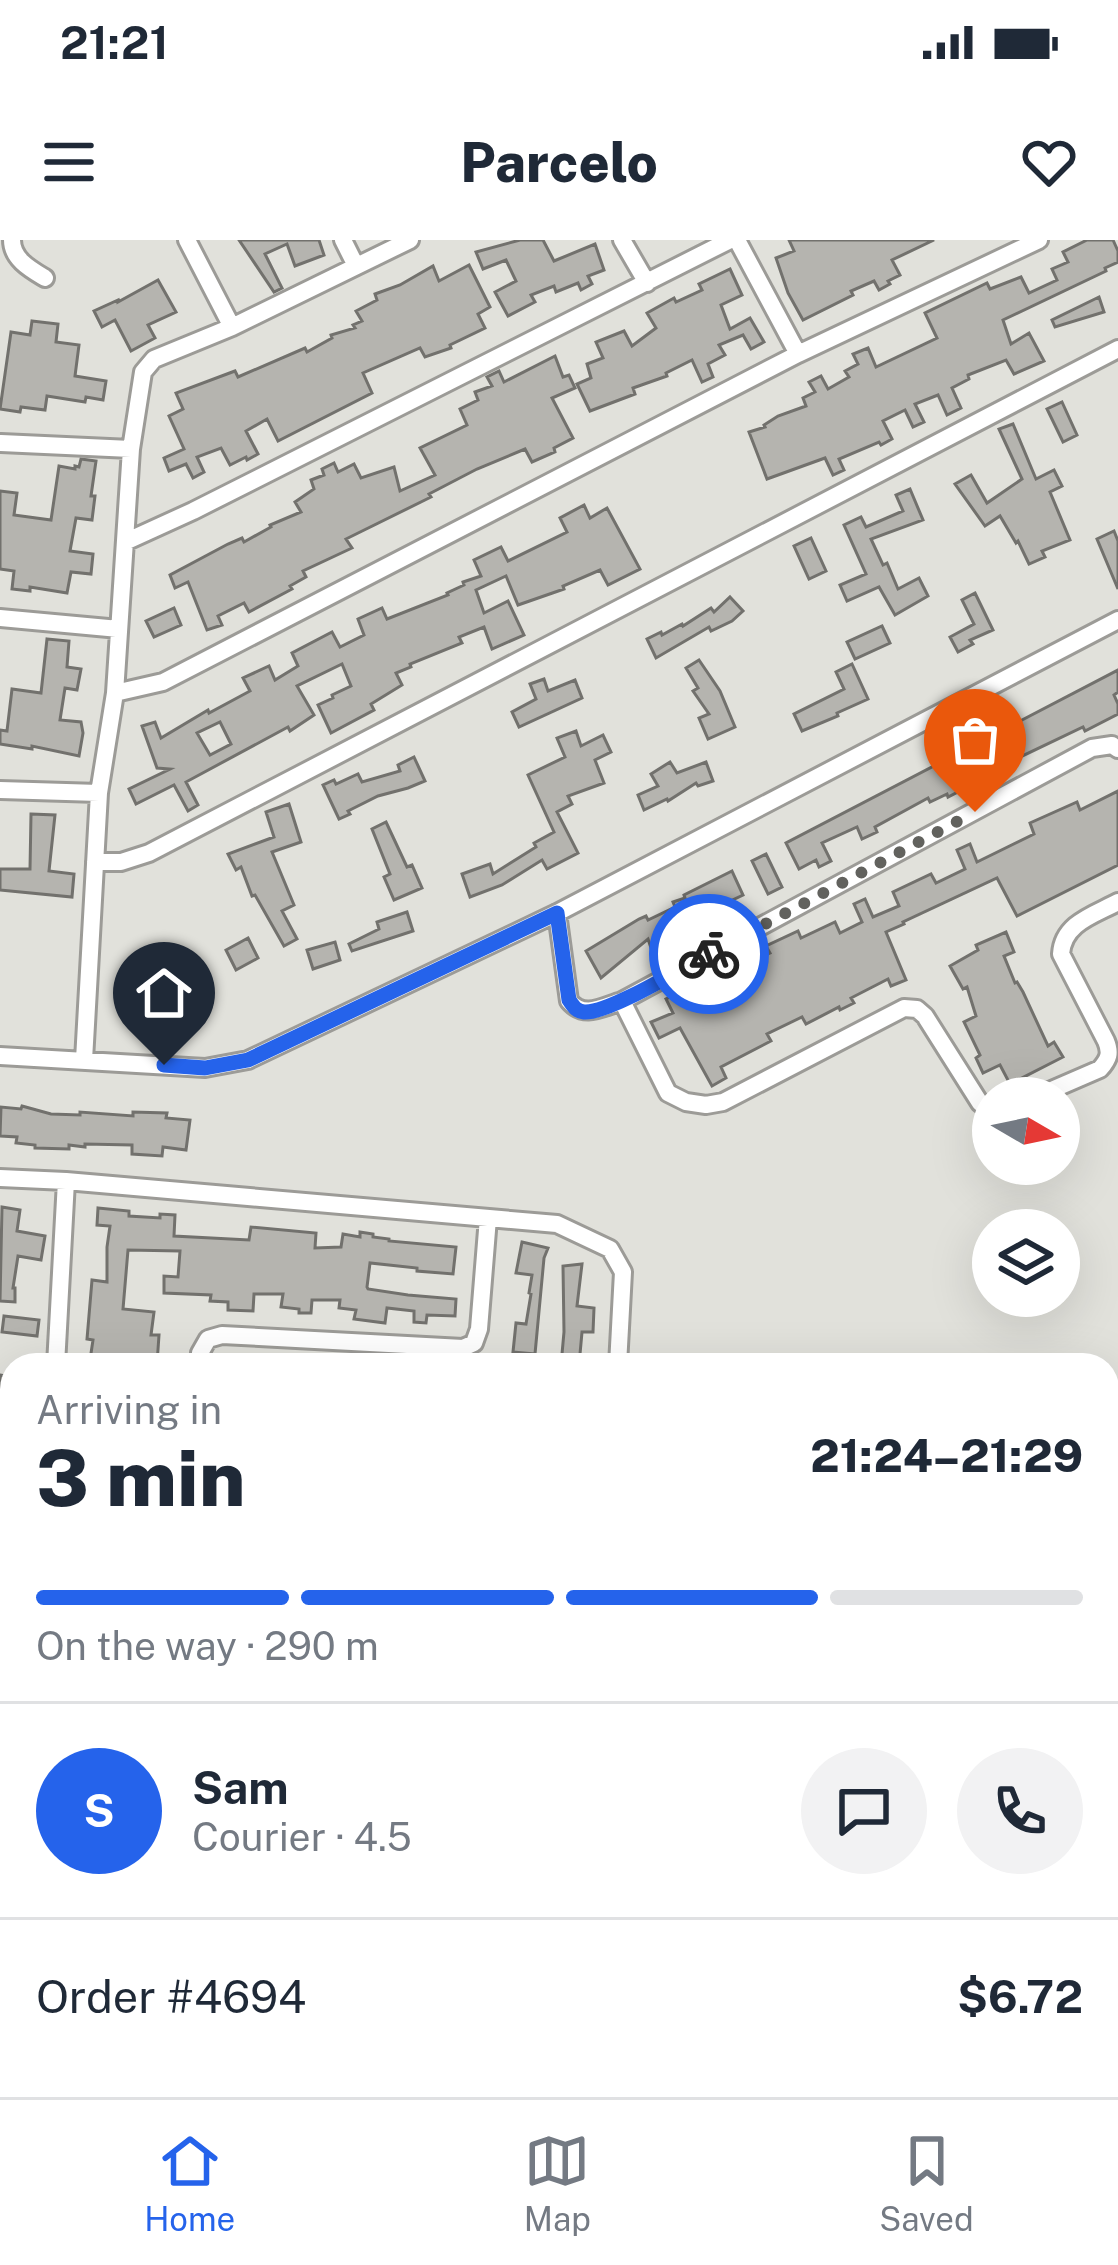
<!DOCTYPE html>
<html lang="en">
<head>
<meta charset="utf-8">
<style>
  :root { --surface:#fff; --page:#f2f2f3; --text:#1f2937; --muted:#747a83; --line:#e0e1e3; --accent:#2563eb }
  body { margin:0; font-family:"Public Sans",sans-serif; background:var(--page); color:var(--text); height:100vh; display:flex; flex-direction:column; font-size:45px; white-space:nowrap }
  * { box-sizing:border-box; margin:0 }
  p { font-size:39px; color:var(--muted) }
  .icon { flex:none; width:66px; height:66px; fill:none; stroke:currentColor; stroke-width:2; stroke-linecap:round; stroke-linejoin:round }
  .map { position:relative; flex:1; overflow:hidden }
  .details { position:absolute; left:0px; top:1113px; width:1119px; height:744px; display:flex; flex-direction:column; background:var(--surface); border-radius:36px 36px 0 0; box-shadow:0 12px 48px #0002 }
  .details>* { flex:none }
  .needle { width:78px; rotate:99deg }
  .fabs { position:absolute; left:972px; top:837px; display:grid; gap:24px }
  .fabs a { display:grid; place-items:center; width:108px; height:108px; border-radius:50%; background:var(--surface); box-shadow:0 12px 48px #0002; font-size:60px }
  .pin { position:absolute; display:grid; place-items:center; width:102px; height:102px; color:#fff; margin:-123px -51px; border-radius:50% 50% 50% 0; rotate:-45deg; box-shadow:0 0 12px #0007 }
  .pin .icon { rotate:45deg }
  .courier { position:absolute; display:grid; place-items:center; width:120px; height:120px; margin:-60px; border:9px solid #2563eb; border-radius:50%; background:#fff; color:#222; box-shadow:0 3px 15px #0007 }
  .headline em { font-style:normal; font-weight:800 }
  .headline div { display:flex; flex-direction:column-reverse }
  .headline { display:flex; align-items:center; justify-content:space-between; height:204px; padding:0 36px }
  h1 { font-size:78px; font-weight:800; line-height:90px }
  .bar { display:grid; grid-template-columns:repeat(4,1fr); gap:18px 12px; align-content:center; height:144px; padding:0 36px }
  .bar i { height:15px; border-radius:9px; background:var(--line) }
  .bar .current { background:var(--accent) }
  .bar p { grid-column:span 4 }
  .line { display:flex; align-items:center; gap:30px; padding:0 36px; border-top:3px solid var(--line) }
  .line div { flex:1 }
  .round { display:grid; place-items:center; flex:none; width:126px; height:126px; border-radius:63px; background:var(--page) }
  .status { display:flex; justify-content:space-between; align-items:center; height:84px; padding:0 60px; background:var(--surface); direction:ltr }
  .status svg { height:33px; fill:currentColor }
  header { display:flex; justify-content:space-between; align-items:center; height:156px; padding:0 36px; background:var(--surface); font-size:54px; font-weight:800 }
  .dock { display:flex; justify-content:space-around; align-items:center; height:168px; border-top:3px solid var(--line); background:var(--surface); font-size:33px; color:var(--muted) }
  .dock a { display:grid; justify-items:center; gap:6px }
  .dock .current { color:var(--accent) }
  .map>svg:first-child { display:block }
</style>
</head>
<body>
<div class="status"><b>21:21</b><svg viewBox="0 0 49 12"><path d="M0 12V9h3v3zM5 12V6h3v6zM10 12V3h3v9zM15 12V0h3v12zM26 1h20v11H26zM47 4h2v5h-2z"/></svg></div>
<header><svg class="icon" aria-label="menu" viewBox="0 0 24 24"><path d="M4 6h16M4 12h16M4 18h16"/></svg>Parcelo<svg class="icon" aria-label="heart" viewBox="0 0 24 24"><path d="M12 20l-8-8c-3-5 5-10 8-4 3-6 11-1 8 4z"/></svg></header>
<div class="map">
<svg width="1118" height="1857" viewBox="0 0 1118 1857">
  <rect width="100%" height="100%" fill="#e1e1db"/>
  <path fill="#b5b4af" stroke="#72716d" stroke-width="3" fill-rule="evenodd" d="M239 0H319L324 15 295 26 287 4 265 14 282 48 274 52Z
    M520 0H543L554 21 595 4 604 30 588 36 592 44 581 50 578 43 556 52 554 46 531 55 535 62 508 76 495 52 516 41 506 20 483 29 476 12Z
    M789 0H934L892 20 900 35 888 41 890 44 879 50 874 41 851 51 853 55 803 80 788 53 776 18 794 11Z
    M1087 0H1113L1118 11V22L1105 28 1106 31 1003 80 1011 104 1029 93 1044 121 1014 134 1006 120 968 135 969 139 952 148 961 168 947 175 938 155 915 164 924 182 913 187 905 170 883 181 892 199 881 205 879 202 839 219 844 230 833 235 825 218 767 239 749 192 765 187 764 185 778 176 806 166 803 158 815 152 809 142 821 136 828 149 849 137 845 131 858 124 853 114 868 108 876 127 937 98 925 73 987 43 990 49 1021 37 1029 53 1057 40 1052 29 1068 22 1063 12Z
    M469 25 490 67 478 74 485 88 450 105 451 108 425 117 420 108 363 133 372 153 278 201 267 179 246 191 258 214 247 220 246 217 230 225 221 208 197 217 204 232 193 238 186 224 169 231 164 218 184 209 169 176 183 169 176 153 235 131 238 137 305 108 307 112 332 98 331 95 355 88 353 85 362 81 356 71 377 60 375 54 400 45 433 26 439 41Z
    M730 29 742 55 721 65 730 89 750 78 764 102 751 109 743 95 719 105 725 115 708 124 713 137 702 142 692 120 666 133 667 136 633 148 635 154 590 171 577 144 591 138 587 124 603 118 596 102 624 91 632 106 656 88 647 73 674 58 676 62 702 50 699 44Z
    M158 40 176 72 148 85 155 98 131 111 115 80 102 87 94 71 118 60V62Z
    M1099 57 1104 72 1055 87 1052 80Z
    M32 81 58 84 56 102 79 105 75 136 106 141 103 160 86 157 85 162 47 156 45 170 21 167 20 172 0 169 11 92 30 95Z
    M555 116 563 137 569 135 575 148 552 158 573 198 554 208 555 212 532 222 525 209 477 229 429 254 431 257 346 299 352 308 303 331 306 337 290 346 292 349 249 372 244 363 218 376 222 385 207 390 188 342 175 348 170 335 228 304 242 298 244 302 271 287 270 285 301 272 295 262 314 249 311 240 324 235 322 229 334 223 338 232 354 224 361 238 394 227 400 251 435 235 420 208 467 185 460 169 478 160 475 152 492 146 487 137 499 131 504 142Z
    M1062 162 1077 195 1063 202 1047 169Z
    M1013 184 1036 239 1054 230 1062 246 1050 252 1070 300 1042 311 1045 317 1029 324 1018 301 1016 303 1000 276 985 286 955 244 971 235 987 263 1022 239 999 189Z
    M81 219 96 221 91 256H95L92 280 76 278 70 311 93 314 91 334 71 332 67 353 30 347V351L12 349 14 331 0 329V251L17 253 14 275 51 280 59 226 75 229V226L79 227Z
    M910 249 923 280 871 299 883 325 887 323 898 349 919 338 928 356 895 375 879 347 847 361 840 345 866 334 844 285 861 277 866 287 903 271 896 255Z
    M584 265 590 278 607 268 640 329 608 345 600 330 563 346 564 349 518 365 506 336 476 350 484 373 508 361 524 395 492 409 484 387 459 397 462 403 410 424 411 427 396 433 402 445 371 464 374 470 331 493 318 465 333 458 332 455 351 446 342 424 297 446 314 475 290 491 288 487 186 542 198 565 188 571 174 545 136 564 129 549 170 529 157 528 142 486 155 482 161 498 208 470 209 473 250 451 243 438 269 426 275 440 298 426 292 413 332 392 340 407 364 395 358 379 382 368 387 379 448 355 447 353 464 345 463 342 481 336 474 320 501 307 508 321 567 292 560 278ZM220 482 231 504 210 515 197 493Z
    M1114 291 1118 301V349L1097 299Z
    M811 298 826 331 809 339 794 306Z
    M975 353 993 390 970 400 973 404 958 412 950 397 974 384 962 360Z
    M730 357 743 371 732 381 711 391 709 387 656 418 647 399 661 392 662 395 682 384 683 386 711 368 714 372Z
    M174 368 181 385 154 397 146 381Z
    M882 386 890 403 855 419 847 402Z
    M47 399 69 401 67 427 81 429 77 450 65 448 60 480 81 482 83 493 79 516 32 506V509L0 504V490L7 491 12 449 41 453Z
    M699 420 720 451 735 487 708 499 699 478 709 474 693 451 698 448 686 428Z
    M852 424 868 459 837 473 838 476 802 491 794 474 844 449 836 432Z
    M1118 430V452L1114 455 1118 464V474L1085 491 1083 487 995 529 1001 541 987 548 983 539 948 557 947 554 930 562 928 558 875 587 877 592 862 599 857 587 822 603 831 621 819 627 816 620 799 629 786 603Z
    M544 439 548 451 575 440 582 458 519 487 512 472 536 459 530 444Z
    M576 491 581 506 603 495 611 512 595 520 604 543 568 556 572 564 557 572 578 613 547 629 542 620 502 645 470 657 462 634 490 624 493 634 536 607 534 603 554 592 528 535 565 517 557 498Z
    M414 517 425 541 408 548 378 556 348 571 350 574 339 579 323 545 334 540 336 544 358 534 362 542 400 531 398 525Z
    M670 522 677 533 706 522 713 541 698 546 696 543 668 561 667 559 644 570 638 555 658 546 651 534Z
    M1118 551V625L1017 676 997 638 903 682 904 684 886 692 906 740 891 746 888 739 851 758 854 763 840 770 839 767 806 784 802 777 767 794 771 801 721 827 726 838 712 846 680 788 659 798 651 782 673 773 666 759 680 752 685 761 740 735 737 727 770 713 766 706 798 691 801 698 835 682 840 693 862 682 854 664 865 659 873 677 899 666 893 652 931 634 936 643 965 629 957 610 970 604 977 622 1034 594 1030 583 1077 562 1080 570Z
    M289 564 301 602 272 612 294 665 282 671 297 699 284 706 255 655 252 656 241 627 236 630 228 614 274 597 266 572Z
    M31 574 55 575 49 631 74 634 72 657 0 650V629H30Z
    M386 582 407 627 412 625 422 648 394 660 384 637 390 634 372 589Z
    M766 614 782 647 768 654 752 621Z
    M732 631 743 655 709 671 710 674 696 681 695 677 672 684 677 696 651 708 648 699 601 738 586 711 639 679 646 676 648 680 675 667 673 662 685 658 684 655Z
    M407 672 413 691 352 711 349 704 379 689 377 682Z
    M1006 692 1014 712 1004 716 1015 743 1017 742 1023 752 1048 806 1054 802 1063 817 1010 844 1000 825 983 833 976 818 980 815 964 782 976 776 967 747 963 749 950 726 978 710 976 705Z
    M248 698 258 718 236 730 226 710Z
    M335 702 340 720 313 729 307 710Z
    M22 866 51 874 80 875V872L133 876V872L167 873 166 878 190 880 186 910 163 907 162 916 132 914V905L85 904V907L69 905V909L35 908V905L16 903 17 897 0 896 1 867 21 869Z
    M2 967 20 970 17 991 45 996 41 1020 18 1016 13 1048H15V1062L0 1061Z
    M98 968 129 971V976L160 978V974L175 975 174 996 249 1000 251 987 316 993 315 1008 341 1007 343 994 360 997V992L373 994V997L389 999V1001L456 1007 453 1034 417 1031V1028L370 1023 367 1047 368 1049 408 1055 456 1059 455 1076 427 1075 426 1083 414 1082V1071L387 1068 385 1083 354 1079 356 1070 339 1068 340 1060H312L311 1073H299V1069L281 1067 283 1054H254L253 1071 228 1070V1062L210 1061 211 1055 164 1053V1036L178 1037 180 1011 128 1010 123 1069 154 1072 151 1095H159L157 1124 113 1118 112 1123 90 1120 93 1100 87 1099 92 1040 107 1042V1007L110 986 97 985Z
    M522 1002 548 1008 544 1018 535 1114 513 1112 516 1083 526 1084 531 1054 529 1053 532 1035 516 1033Z
    M582 1024 577 1066 594 1068 593 1092H582L579 1125H561L564 1092 563 1026Z
    M4 1076 39 1080 37 1096 2 1092Z
    M0 1135 12 1137V1197L0 1196Z
    M0 1229 12 1230V1269L0 1268Z
    M0 1376 12 1378 9 1463H0Z
    M0 1682 12 1683V1749L0 1748Z
    M136 1845H394L392 1857H167L136 1853Z
    M817 1845H858L837 1857H798Z"/>
  <g fill="none" stroke-linecap="round" stroke-linejoin="round">
    <g stroke="#9c9b97" stroke-width="22">
      <path id="minor" d="M12 0C12 19 30 29 45 38
        M187 0 232 87
        M343 0 356 26
        M622 0 647 43
        M737 0 798 114
        M1 203 131 209
        M125 302 193 271 730 0
        M0 378 119 389
        M115 453 163 442 798 114 1039 0
        M0 550 99 553
        M95 622H121L149 613 1118 109
        M557 673 569 761C584 779 602 767 622 761L1092 508 1112 505 1118 509
        M622 761 668 853 686 862 706 865 723 862 904 768 917 769 925 776 980 863 993 873
        M0 816 205 828 248 820 557 673 1118 380
        M84 820 99 553 115 453 131 209 143 132 154 119 232 87 410 0
        M1033 858 1100 829C1109 819 1111 813 1106 801L1061 714C1063 683 1094 675 1118 662
        M0 938 66 941 557 984 610 1009 623 1032 618 1125
        M56 1125 66 941
        M199 1125 200 1113 208 1099 222 1095 463 1108 474 1103 479 1089 488 978
        M0 1643 12 1644
        M1107 1757 1118 1752
        M0 1787 12 1788
        M456 1845 468 1857
        M608 1845 614 1857
        M625 1857 648 1845
        M913 1857 916 1845"/>
    </g>
    <use href="#minor" stroke="#fff" stroke-width="16"/>
  </g>
  <g fill="none" stroke-linecap="round" stroke-linejoin="round">
    <path stroke="#62625e" stroke-width="12" stroke-dasharray="0 21.6" d="M709 714 975 572"/>
    <path stroke="#2563eb" stroke-width="15" d="M164 825 205 828 248 820 557 673 569 760C574 767 576 771 584 772 608 774 684 727 709 714"/>
  </g>
</svg>
<div class="fabs">
<a><svg class="needle" viewBox="-14 -14 28 28"><path d="M0-13l5 13h-10z" fill="#e53935"/><path d="M0 13l5-13h-10z" fill="#747a83"/></svg></a>
<a><svg class="icon" aria-label="layers" viewBox="0 0 24 24"><path d="M12 4l9 5-9 5-9-5zM3 14l9 5 9-5"/></svg></a>
</div>
<div class="pin" style="left:975px;top:572px;background:#ea580c"><svg class="icon" aria-label="bag" viewBox="0 0 24 24"><path d="M5 8h14l-1 12H6zM9 8a3 3 0 0 1 6 0"/></svg></div>
<div class="pin" style="left:164px;top:825px;background:#1f2937"><svg class="icon" aria-label="home" viewBox="0 0 24 24"><path d="M3 11l9-7 9 7M6 9v11h12V9"/></svg></div>
<div class="courier" style="left:709px;top:714px"><svg class="icon" aria-label="bike" viewBox="0 0 24 24"><circle cx="6" cy="16" r="4"/><circle cx="18" cy="16" r="4"/><path d="M6 16l4-8h5l3 8M10 8l3 8H6M13 5h3"/></svg></div>
<section class="details">
<div class="headline"><div><h1>3 min</h1><p>Arriving in</p></div><em>21:24–21:29</em></div>
<div class="bar"><i class="current"></i><i class="current"></i><i class="current"></i><i></i><p>On the way · 290 m</p></div>
<div class="line" style="height:216px"><b class="round" style="background:var(--accent);color:#fff">S</b><div><b>Sam</b><p>Courier · 4.5</p></div><a class="round"><svg class="icon" aria-label="chat" viewBox="0 0 24 24"><path d="M4 5h16v11H9l-5 4z"/></svg></a><a class="round"><svg class="icon" aria-label="phone" viewBox="0 0 24 24"><path d="M5 4h4l2 5-3 2q2 4 5 5l2-3 5 2v4C11 20 4 13 5 4z"/></svg></a></div>
<div class="line" style="height:156px"><div>Order #4694</div><b>$6.72</b></div>
</section>
</div>
<nav class="dock">
<a class="current"><svg class="icon" aria-label="home" viewBox="0 0 24 24"><path d="M3 11l9-7 9 7M6 9v11h12V9"/></svg>Home</a>
<a><svg class="icon" aria-label="map" viewBox="0 0 24 24"><path d="M3 6l6-2 6 2 6-2v14l-6 2-6-2-6 2zM9 4v14M15 6v14"/></svg>Map</a>
<a><svg class="icon" aria-label="saved" viewBox="0 0 24 24"><path d="M7 4h10v16l-5-4-5 4z"/></svg>Saved</a>
</nav>
</body>
</html>
